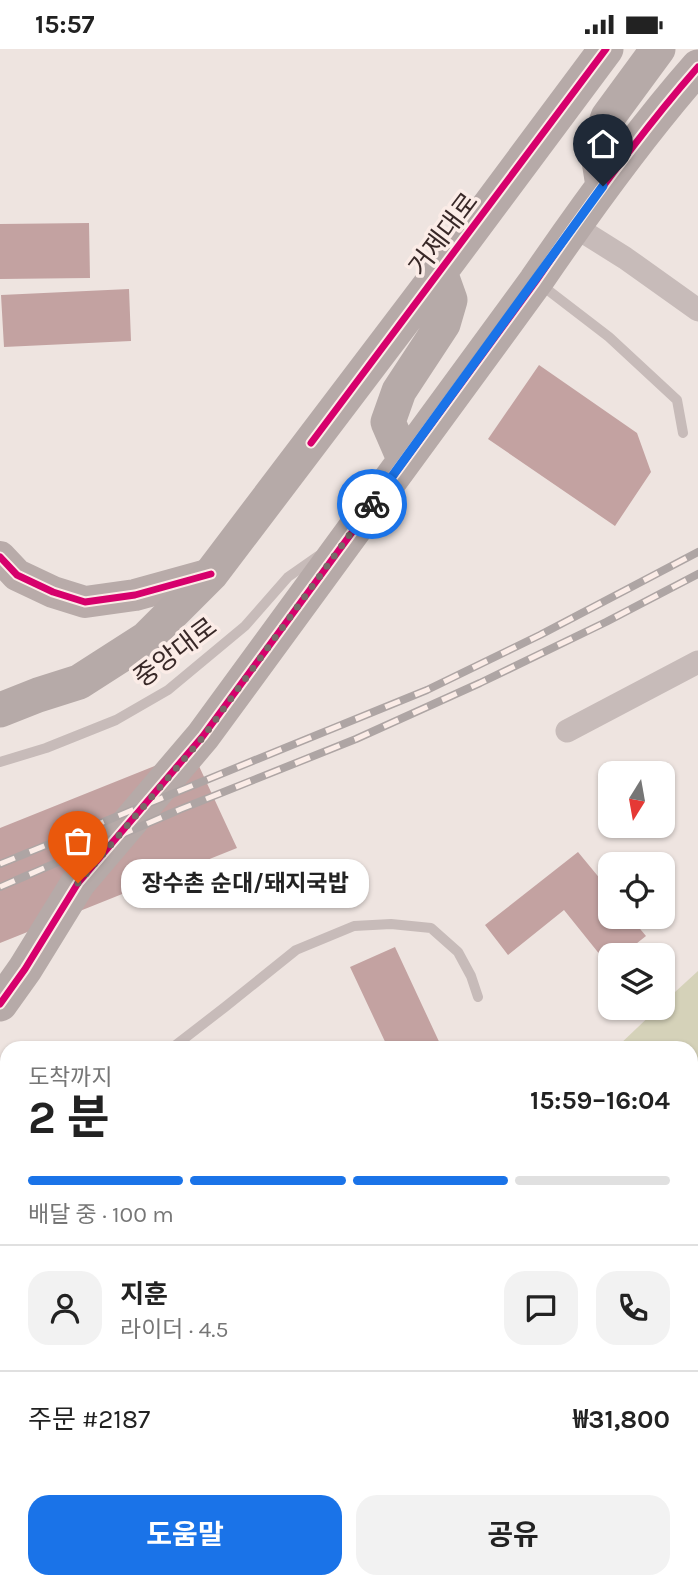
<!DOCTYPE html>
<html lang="ko">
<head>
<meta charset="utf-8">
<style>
  :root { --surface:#fff; --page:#f2f2f2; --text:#222; --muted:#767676; --line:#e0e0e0; --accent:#1a73e8 }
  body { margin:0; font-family:Karla,"Noto Sans KR",sans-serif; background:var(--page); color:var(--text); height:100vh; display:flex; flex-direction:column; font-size:26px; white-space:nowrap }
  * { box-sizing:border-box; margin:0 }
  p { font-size:23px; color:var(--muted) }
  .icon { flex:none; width:38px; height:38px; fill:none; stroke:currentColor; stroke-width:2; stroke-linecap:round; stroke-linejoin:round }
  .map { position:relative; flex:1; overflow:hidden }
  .details { position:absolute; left:0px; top:992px; width:698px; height:548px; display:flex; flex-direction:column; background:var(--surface); border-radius:21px 21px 0 0; box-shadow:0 2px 5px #0004 }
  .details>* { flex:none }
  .needle { width:46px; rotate:191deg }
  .tools { position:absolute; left:598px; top:712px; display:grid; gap:14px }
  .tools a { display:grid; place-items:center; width:77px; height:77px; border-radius:14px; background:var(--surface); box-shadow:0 2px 5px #0004; font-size:35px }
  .pin { position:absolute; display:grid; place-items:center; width:60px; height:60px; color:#fff; margin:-72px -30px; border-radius:50% 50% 50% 0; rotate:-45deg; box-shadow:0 0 7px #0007 }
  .pin .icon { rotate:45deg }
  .courier { position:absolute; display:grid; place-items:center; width:70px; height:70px; margin:-35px; border:5px solid #1a73e8; border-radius:50%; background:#fff; color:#222; box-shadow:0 2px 9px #0007 }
  .bubble { position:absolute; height:49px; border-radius:21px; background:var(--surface); box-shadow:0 2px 5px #0004; font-size:23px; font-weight:700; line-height:49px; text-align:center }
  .headline em { font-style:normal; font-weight:700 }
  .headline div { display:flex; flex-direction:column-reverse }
  .headline { display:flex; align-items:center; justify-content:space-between; height:119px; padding:0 28px }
  h1 { font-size:46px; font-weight:700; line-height:52px }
  .bar { display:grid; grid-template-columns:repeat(4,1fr); gap:10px 7px; align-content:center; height:84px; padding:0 28px }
  .bar i { height:9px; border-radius:5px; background:var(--line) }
  .bar .on { background:var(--accent) }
  .bar p { grid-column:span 4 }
  .line { display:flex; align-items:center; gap:18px; padding:0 28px; border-top:2px solid var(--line) }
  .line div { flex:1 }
  .round { display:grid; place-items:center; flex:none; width:74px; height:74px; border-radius:21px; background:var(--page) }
  .primary-button { display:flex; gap:14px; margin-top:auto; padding:14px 28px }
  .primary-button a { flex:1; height:80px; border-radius:21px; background:var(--accent); color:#fff; font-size:28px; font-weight:700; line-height:80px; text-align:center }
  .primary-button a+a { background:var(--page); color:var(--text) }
  .status { display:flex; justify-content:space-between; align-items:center; height:49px; padding:0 35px; background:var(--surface); direction:ltr }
  .status svg { height:19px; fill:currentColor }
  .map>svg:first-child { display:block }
</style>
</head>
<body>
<div class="status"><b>15:57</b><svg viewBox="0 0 49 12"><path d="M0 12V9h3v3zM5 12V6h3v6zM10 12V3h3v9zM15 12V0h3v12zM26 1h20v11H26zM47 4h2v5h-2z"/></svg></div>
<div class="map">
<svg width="698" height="1539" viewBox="0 0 698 1539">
  <rect width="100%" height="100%" fill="#eee4e0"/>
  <path fill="#d5d2b9" d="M698 922V1139L691 1132V999H616L658 959H663V954Z
    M698 1150V1382L691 1383V1172Z"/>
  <path fill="#c3a2a1" d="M89 174 90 229 0 230V175Z
    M129 240 131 292 4 298 1 246Z
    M539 316 637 384 651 423 615 477 488 390Z
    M192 702 237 799 0 894V779Z
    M578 803 611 843V868H630L646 887 622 906H611V915L609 917 564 861 508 906 485 876Z
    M395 898 442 999H388L350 918Z
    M0 1153 7 1155V1311L0 1310Z
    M698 1475V1539H585L583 1533H691V1476Z"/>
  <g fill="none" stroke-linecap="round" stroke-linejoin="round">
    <path stroke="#c7bbb9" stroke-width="10" d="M540 235 609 288 677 351 683 384
      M0 713 46 699 116 671 168 641 245 577 288 528 318 507
      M172 999 225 958 296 901 354 877 391 875 431 879 458 903 471 927 478 948
      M0 1103 7 1101
      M691 1446 698 1444
      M231 1539 236 1533"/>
    <path stroke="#c7bbb9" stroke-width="23" d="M574 177 625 209 698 261
      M567 682 698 613"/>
    <path stroke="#b8aba9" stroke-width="32" d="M0 508 17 526 53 543 85 553 135 546 211 525"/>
    <path stroke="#b6aaa8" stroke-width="35" d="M603 137 597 99 608 68 658 0
      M404 410 388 373 399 342 443 275 450 251 440 223
      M0 661 38 646 79 633 146 590 211 525 440 223 606 0
      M0 955 25 920 78 834 203 687 536 232C586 159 639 85 698 18"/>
    <g stroke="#aea5a4" stroke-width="8">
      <path id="rail" d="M0 815 427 641 540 586 698 503
        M0 838 181 760 356 690 480 634 606 573 698 525"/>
    </g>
    <use href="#rail" stroke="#fbece7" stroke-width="5" stroke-dasharray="16" stroke-linecap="butt"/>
    <g stroke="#fbece7" stroke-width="11">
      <path id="cycleway" d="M311 394 606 0
        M0 508 17 526 53 543 85 553 135 546 211 525
        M0 955 25 920 78 834 203 687 536 232C586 159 639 85 698 18"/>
    </g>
    <use href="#cycleway" stroke="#d6006c" stroke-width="7"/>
  </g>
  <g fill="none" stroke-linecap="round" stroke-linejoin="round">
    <path stroke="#786a68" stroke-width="7" stroke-dasharray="0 12.6" d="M78 834 203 688 372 455"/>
    <path stroke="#1a73e8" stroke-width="9" d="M372 455 603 137"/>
  </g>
  <g text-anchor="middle" stroke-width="7" stroke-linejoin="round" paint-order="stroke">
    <g font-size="26" fill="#382827" stroke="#fbece7">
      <text transform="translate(443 185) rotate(-53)" y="9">거제대로</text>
      <text transform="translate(175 603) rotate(-37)" y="9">중앙대로</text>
    </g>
  </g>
</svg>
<div class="tools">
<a><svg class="needle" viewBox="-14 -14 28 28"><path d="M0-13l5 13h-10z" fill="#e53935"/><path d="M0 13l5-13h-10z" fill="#767676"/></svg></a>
<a><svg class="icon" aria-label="locate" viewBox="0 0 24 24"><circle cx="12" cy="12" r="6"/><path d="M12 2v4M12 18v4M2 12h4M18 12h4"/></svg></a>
<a><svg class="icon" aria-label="layers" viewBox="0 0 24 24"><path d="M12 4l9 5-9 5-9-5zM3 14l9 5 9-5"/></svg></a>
</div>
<div class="pin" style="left:78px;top:834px;background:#ea580c"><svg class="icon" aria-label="bag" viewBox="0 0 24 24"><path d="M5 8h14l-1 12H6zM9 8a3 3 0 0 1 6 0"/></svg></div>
<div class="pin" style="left:603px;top:137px;background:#1f2937"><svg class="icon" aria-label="home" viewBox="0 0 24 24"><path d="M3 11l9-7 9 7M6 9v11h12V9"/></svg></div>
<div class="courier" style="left:372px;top:455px"><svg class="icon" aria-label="bike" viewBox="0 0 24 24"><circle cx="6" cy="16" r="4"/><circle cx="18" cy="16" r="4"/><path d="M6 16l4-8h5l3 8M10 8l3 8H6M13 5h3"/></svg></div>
<div class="bubble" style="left:121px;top:810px;width:248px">장수촌 순대/돼지국밥</div>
<section class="details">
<div class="headline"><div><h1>2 분</h1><p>도착까지</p></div><em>15:59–16:04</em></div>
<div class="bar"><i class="on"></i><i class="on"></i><i class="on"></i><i></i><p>배달 중 · 100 m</p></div>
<div class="line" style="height:126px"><a class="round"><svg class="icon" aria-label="person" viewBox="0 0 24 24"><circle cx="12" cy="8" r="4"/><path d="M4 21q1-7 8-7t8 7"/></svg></a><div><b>지훈</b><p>라이더 · 4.5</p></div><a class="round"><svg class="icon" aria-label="chat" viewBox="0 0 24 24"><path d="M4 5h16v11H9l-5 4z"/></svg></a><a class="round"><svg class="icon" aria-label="phone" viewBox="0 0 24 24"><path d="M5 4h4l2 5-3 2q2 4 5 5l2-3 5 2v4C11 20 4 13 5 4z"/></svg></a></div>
<div class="line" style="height:91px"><div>주문 #2187</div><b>₩31,800</b></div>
<div class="primary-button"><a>도움말</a><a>공유</a></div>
</section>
</div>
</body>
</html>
